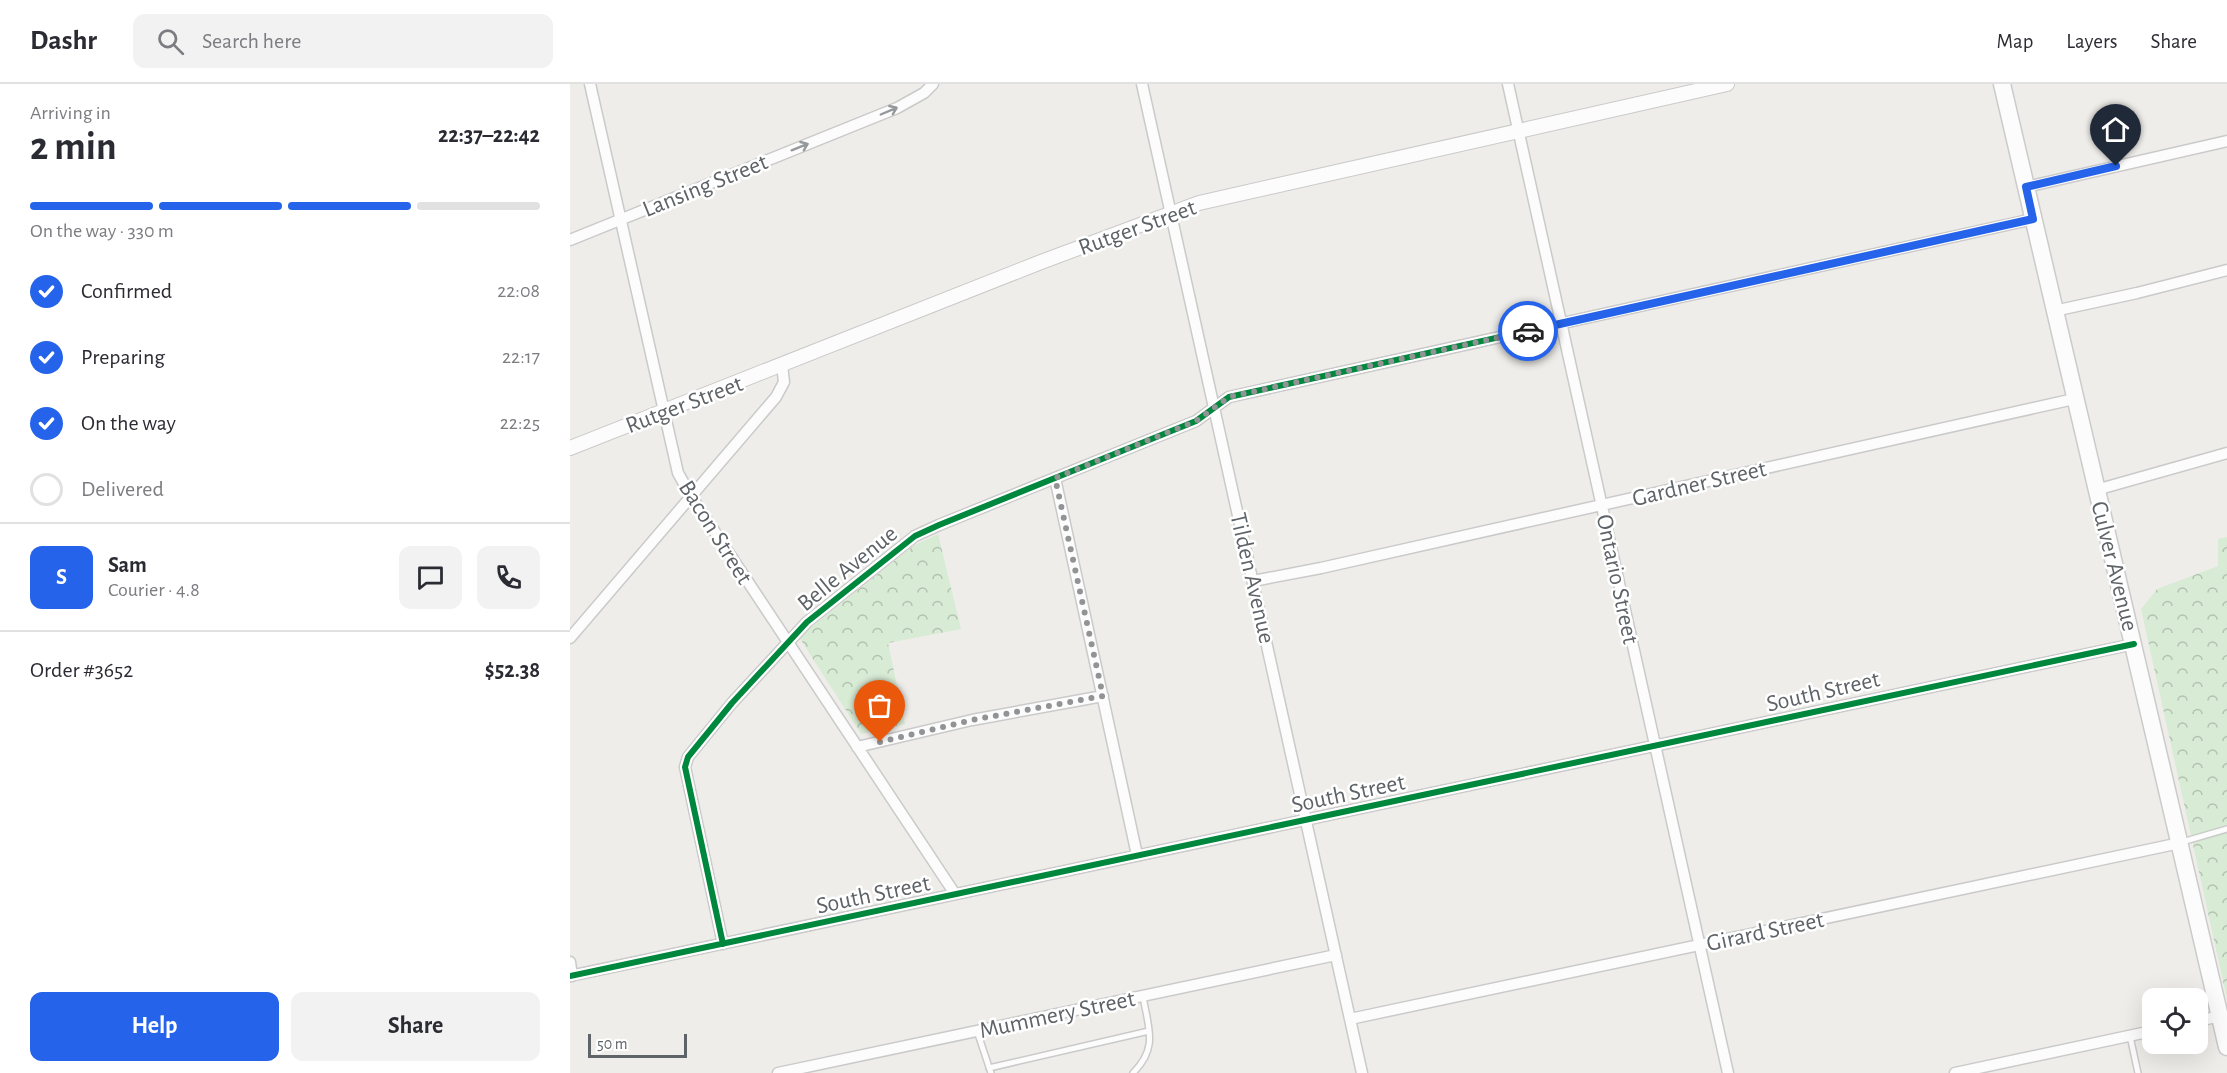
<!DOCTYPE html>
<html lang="en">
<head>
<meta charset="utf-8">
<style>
  :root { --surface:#fff; --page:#f2f2f3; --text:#2b2b33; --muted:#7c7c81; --line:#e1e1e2; --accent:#2563eb }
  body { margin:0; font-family:"Alegreya Sans",sans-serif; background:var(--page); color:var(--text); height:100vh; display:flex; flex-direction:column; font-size:22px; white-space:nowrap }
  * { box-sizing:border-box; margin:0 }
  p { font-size:20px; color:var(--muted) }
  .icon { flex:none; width:33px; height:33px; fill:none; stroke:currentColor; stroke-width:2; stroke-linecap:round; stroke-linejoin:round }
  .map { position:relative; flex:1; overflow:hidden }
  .sheet { display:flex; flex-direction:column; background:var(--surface); width:570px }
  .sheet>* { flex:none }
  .buttons { position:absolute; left:1572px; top:904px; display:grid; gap:12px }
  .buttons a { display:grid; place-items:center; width:66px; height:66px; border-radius:12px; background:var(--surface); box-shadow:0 6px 24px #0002; font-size:30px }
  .scale { position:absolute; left:18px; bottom:15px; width:99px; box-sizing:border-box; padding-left:6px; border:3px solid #5e6368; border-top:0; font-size:16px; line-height:21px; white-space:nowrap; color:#5e6368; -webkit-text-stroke:4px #fff; paint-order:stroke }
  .pin { position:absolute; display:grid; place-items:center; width:51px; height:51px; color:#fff; margin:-62px -26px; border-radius:50% 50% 50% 0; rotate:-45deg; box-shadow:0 0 6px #0007 }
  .pin .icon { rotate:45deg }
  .courier { position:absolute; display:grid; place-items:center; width:60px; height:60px; margin:-30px; border:4px solid #2563eb; border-radius:50%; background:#fff; color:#222; box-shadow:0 2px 8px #0007 }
  .headline em { font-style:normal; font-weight:600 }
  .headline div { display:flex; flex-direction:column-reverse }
  .headline { display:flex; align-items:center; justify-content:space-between; height:102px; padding:0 30px }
  h1 { font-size:39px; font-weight:600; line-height:45px }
  .bar { display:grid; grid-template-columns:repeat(4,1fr); gap:9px 6px; align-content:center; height:72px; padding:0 30px }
  .bar i { height:8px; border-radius:4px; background:var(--line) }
  .bar .on { background:var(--accent) }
  .bar p { grid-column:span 4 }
  .line { display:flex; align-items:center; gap:15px; padding:0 30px; border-top:2px solid var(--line) }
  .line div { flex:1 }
  .round { display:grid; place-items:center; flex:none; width:63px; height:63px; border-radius:12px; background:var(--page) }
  ol { padding:0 30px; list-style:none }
  li { display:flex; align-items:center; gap:18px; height:66px }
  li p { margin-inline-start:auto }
  li .icon { padding:6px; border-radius:50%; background:var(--accent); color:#fff; stroke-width:4 }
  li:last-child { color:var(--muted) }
  li i { width:33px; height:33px; border:3px solid var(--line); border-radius:50% }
  .button { display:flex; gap:12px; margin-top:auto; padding:12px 30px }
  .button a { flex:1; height:69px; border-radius:12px; background:var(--accent); color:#fff; font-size:24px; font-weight:600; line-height:69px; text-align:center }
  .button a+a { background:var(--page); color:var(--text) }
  header { display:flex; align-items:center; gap:36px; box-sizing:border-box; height:84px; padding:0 30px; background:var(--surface); border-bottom:2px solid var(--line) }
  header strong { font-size:28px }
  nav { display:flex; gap:33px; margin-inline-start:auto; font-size:21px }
  .search { width:420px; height:54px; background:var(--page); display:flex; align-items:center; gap:15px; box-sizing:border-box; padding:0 21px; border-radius:12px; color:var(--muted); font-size:22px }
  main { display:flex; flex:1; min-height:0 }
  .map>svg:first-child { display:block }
</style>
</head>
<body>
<header>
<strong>Dashr</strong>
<div class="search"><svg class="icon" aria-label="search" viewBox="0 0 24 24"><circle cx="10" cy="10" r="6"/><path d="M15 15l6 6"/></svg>Search here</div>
<nav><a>Map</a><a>Layers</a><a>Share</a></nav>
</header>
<main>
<section class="sheet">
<div class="headline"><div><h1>2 min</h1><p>Arriving in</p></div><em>22:37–22:42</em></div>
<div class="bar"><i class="on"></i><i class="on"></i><i class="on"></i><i></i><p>On the way · 330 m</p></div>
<ol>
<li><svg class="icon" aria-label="check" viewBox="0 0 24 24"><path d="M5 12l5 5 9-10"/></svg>Confirmed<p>22:08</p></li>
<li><svg class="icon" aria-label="check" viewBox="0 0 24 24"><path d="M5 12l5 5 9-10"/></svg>Preparing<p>22:17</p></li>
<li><svg class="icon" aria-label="check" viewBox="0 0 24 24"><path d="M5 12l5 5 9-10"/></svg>On the way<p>22:25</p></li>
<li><i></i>Delivered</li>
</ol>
<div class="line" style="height:108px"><b class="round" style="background:var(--accent);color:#fff">S</b><div><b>Sam</b><p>Courier · 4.8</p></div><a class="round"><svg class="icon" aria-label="chat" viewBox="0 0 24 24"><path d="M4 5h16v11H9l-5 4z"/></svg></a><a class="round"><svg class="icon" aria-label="phone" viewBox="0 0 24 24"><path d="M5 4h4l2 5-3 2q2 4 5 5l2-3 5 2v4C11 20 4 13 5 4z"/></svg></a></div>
<div class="line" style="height:78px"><div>Order #3652</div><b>$52.38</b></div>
<div class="button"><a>Help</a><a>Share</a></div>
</section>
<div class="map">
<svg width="1657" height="989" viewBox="0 0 1657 989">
  <defs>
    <pattern id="park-crowns" width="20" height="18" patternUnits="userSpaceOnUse" patternTransform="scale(1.5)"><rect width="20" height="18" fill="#d8ebd4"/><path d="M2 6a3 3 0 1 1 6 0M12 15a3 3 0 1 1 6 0" fill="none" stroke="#b2c2b0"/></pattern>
  </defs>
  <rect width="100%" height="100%" fill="#efede9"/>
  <path fill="url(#park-crowns)" d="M368 450 391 545 318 559 335 640 291 650 229 553 343 462Z
    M1657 453V915L1571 525 1587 505 1648 482V455Z"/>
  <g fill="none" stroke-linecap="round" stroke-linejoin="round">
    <g stroke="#cacaca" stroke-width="8">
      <path id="service" d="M1612 758 1657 745
        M407 947 421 989
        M1560 952 1568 989
        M419 984 579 947
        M563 989C589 963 578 944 573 912"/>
    </g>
    <g stroke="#cacaca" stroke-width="13">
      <path id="minor" d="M20 0 108 389 121 412 385 810
        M572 0 792 989
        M938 0 1158 989
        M1456 103 1657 57
        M0 156 327 24 354 9 363 0
        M1484 227 1567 209 1657 186
        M485 394 567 771
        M1526 406 1657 369
        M683 497 751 484 1504 315
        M0 554 206 313 214 298 212 281
        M287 663 402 636 533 612
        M153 860 115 683 118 673 162 619 237 538 345 452 369 441 626 337 659 313 1463 135
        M0 878 2 892
        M0 892 1564 560
        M780 935 1610 759
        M1628 937 1650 932
        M208 989 766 871
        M1385 989 1582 947"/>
    </g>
    <g stroke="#cacaca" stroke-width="16">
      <path id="tertiary" d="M0 364 471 178 629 119 1157 0"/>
    </g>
    <g stroke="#cbcbcb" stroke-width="19">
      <path id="secondary" d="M1432 0 1657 963"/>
    </g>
    <use href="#service" stroke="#fdfcfc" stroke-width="5"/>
    <use href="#minor" stroke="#fdfcfc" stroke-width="10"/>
    <use href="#tertiary" stroke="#fdfcfc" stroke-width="14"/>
    <use href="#secondary" stroke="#fdfcfc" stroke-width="16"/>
    <g stroke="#fff" stroke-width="10">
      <path id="cycleway" d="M153 860 115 683 118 673 162 619 237 538 345 452 369 441 626 337 659 313 1463 135
        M0 892 1564 560"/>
    </g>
    <use href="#cycleway" stroke="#00873e" stroke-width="6"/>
  </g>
  <defs><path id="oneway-shaft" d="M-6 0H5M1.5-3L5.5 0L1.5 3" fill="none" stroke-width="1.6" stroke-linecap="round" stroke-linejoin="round" transform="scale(1.5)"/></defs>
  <g stroke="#96999c">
    <use href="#oneway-shaft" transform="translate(319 27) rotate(-23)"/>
    <use href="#oneway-shaft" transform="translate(230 63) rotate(-22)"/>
  </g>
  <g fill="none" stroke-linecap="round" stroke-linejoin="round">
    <path stroke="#919395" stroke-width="6" stroke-dasharray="0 10.8" d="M310 658 402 636 533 612 485 394 626 337 659 313 958 247"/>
    <path stroke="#2563eb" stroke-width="8" d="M958 247 1463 135 1456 103 1546 82"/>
  </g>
  <g text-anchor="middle" stroke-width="5" stroke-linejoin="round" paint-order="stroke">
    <g font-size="24" fill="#5e6368" stroke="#fff">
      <text transform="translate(135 101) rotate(-22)" y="8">Lansing Street</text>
      <text transform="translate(567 143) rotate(-20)" y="8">Rutger Street</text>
      <text transform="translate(114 320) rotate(-21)" y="8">Rutger Street</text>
      <text transform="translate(1129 399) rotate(-13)" y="8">Gardner Street</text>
      <text transform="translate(146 448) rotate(58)" y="8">Bacon Street</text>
      <text transform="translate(1545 482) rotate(76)" y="8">Culver Avenue</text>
      <text transform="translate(277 484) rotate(-39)" y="8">Belle Avenue</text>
      <text transform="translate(683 494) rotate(77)" y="8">Tilden Avenue</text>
      <text transform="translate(1048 495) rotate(78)" y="8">Ontario Street</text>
      <text transform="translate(1253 607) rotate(-13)" y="8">South Street</text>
      <text transform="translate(778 709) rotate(-12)" y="8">South Street</text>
      <text transform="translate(303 810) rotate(-12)" y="8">South Street</text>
      <text transform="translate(1195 847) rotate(-12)" y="8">Girard Street</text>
      <text transform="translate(487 930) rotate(-12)" y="8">Mummery Street</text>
    </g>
  </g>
</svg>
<div class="buttons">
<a><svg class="icon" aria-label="locate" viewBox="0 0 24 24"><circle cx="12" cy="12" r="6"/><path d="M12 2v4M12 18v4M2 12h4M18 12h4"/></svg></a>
</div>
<div class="scale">50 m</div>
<div class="pin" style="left:310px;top:658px;background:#ea580c"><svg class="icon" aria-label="bag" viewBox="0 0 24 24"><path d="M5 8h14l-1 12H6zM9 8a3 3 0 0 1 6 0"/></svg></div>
<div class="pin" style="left:1546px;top:82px;background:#1f2937"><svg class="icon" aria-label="home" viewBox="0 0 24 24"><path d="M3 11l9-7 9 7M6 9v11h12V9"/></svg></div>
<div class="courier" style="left:958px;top:247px"><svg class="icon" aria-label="car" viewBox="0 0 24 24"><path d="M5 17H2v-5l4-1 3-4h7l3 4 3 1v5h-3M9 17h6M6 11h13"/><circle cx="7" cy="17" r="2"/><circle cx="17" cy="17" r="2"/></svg></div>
</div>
</main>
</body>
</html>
